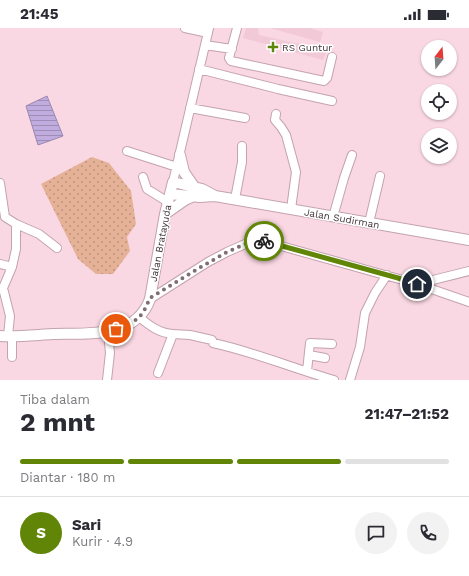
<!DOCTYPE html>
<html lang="id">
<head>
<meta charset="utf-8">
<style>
  :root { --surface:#fff; --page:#f2f2f3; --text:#2b2b33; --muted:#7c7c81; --line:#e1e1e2; --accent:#618607 }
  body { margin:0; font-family:"Work Sans",sans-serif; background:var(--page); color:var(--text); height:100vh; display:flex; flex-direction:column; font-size:15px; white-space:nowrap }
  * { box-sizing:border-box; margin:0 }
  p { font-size:13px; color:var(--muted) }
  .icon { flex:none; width:22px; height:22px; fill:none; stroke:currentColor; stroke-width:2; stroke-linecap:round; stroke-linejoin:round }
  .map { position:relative; height:352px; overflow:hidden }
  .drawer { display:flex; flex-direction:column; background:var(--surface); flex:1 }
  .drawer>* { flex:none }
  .needle { width:26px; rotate:17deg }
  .controls { position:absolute; left:421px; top:12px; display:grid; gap:8px }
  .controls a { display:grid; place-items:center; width:36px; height:36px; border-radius:50%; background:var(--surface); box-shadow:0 1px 3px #0004; font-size:20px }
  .pin { position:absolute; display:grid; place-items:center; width:34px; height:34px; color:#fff; margin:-17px; border:2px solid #fff; border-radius:50%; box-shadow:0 1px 4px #0007 }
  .courier { position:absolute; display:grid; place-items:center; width:40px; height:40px; margin:-20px; border:3px solid #618607; border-radius:50%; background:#fff; color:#222; box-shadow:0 1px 5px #0007 }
  .head em { font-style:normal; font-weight:700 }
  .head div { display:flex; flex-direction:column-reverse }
  .head { display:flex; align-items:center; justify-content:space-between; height:68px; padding:0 20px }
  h1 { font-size:26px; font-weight:700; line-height:30px }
  .bar { display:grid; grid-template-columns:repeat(4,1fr); gap:6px 4px; align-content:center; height:48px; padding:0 20px }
  .bar i { height:5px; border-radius:3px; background:var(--line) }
  .bar .selected { background:var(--accent) }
  .bar p { grid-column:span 4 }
  .line { display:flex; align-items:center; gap:10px; padding:0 20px; border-top:1px solid var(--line) }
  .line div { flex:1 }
  .round { display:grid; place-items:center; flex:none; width:42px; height:42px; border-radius:21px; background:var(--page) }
  .status { display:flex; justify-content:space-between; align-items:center; height:28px; padding:0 20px; background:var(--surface); direction:ltr }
  .status svg { height:11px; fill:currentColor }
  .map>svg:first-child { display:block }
</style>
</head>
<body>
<div class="status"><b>21:45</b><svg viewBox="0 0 49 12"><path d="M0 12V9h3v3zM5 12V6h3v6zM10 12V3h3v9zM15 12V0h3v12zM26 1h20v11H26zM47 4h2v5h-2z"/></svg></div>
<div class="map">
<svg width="469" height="352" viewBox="0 0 469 352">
  <defs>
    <pattern id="grass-dots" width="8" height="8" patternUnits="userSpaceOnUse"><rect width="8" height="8" fill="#e6b297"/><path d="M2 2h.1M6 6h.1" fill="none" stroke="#bc927c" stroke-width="1.8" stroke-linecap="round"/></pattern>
    <pattern id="water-rules" width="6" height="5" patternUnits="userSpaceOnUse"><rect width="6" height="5" fill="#c1ace0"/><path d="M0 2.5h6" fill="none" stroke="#9e8db7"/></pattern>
  </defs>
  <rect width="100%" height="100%" fill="#f9d7e3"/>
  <path fill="#f2c9d7" d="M246 0H258L259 7 327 22 323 32 265 16 243 10Z
    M270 0H310L323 4 320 14Z"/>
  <path fill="url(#grass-dots)" d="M92 129 109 135 131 163 136 196 127 209 130 223 113 246H96L78 231 41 156Z"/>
  <path fill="url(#water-rules)" stroke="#9b88ae" d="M47 68 63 108 38 117 26 78Z"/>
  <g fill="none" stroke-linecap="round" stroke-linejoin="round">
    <g stroke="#c3a3ae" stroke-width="10">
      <path id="minor" d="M185 0 208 5
        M237 0 229 30 231 33 324 53 327 50 332 29
        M205 17 232 21
        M199 41 278 61 332 73
        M190 80 245 90
        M276 86 275 92 281 99 286 107 296 144 291 181
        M127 123 177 139
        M143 149 147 161 168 174
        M173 154 209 0
        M0 155 5 189 16 196
        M235 171 242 134V118
        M333 189 344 150 352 127
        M369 195 380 148
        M0 236 12 239
        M417 256 469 274
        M150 271 208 234 227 224 252 213 259 212 274 216 417 256 469 243
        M139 289C150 298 159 305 173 306L158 345
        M173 306 190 307 212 312 213 315C255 324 294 341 334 352
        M8 308 10 288 3 260 12 239 16 221V196L39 206 57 220
        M309 327 325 330
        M12 329V308
        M307 343 310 315 332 316
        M107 352 110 325 108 304
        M350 352 360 319 365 285 375 265 387 247"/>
    </g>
    <g stroke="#c3a3ae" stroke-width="12">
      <path id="major" d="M180 127 184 144 195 160
        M170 166 200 169 214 168
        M165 186 185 172 194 168
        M0 308C17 309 35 307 53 306 87 305 136 311 150 271L165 186 173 154 202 161 215 168 469 212"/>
    </g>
    <use href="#minor" stroke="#fff" stroke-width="8"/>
    <use href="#major" stroke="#fff" stroke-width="10"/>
  </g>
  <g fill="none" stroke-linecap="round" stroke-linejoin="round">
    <path stroke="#816d74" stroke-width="4" stroke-dasharray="0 7.2" d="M116 301 129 296 139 290 145 281 150 270 201 239 227 224 252 213H264"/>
    <path stroke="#618607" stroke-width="5" d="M264 213 398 250 417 256"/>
  </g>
  <path fill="#618607" stroke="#fff" stroke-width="1.5" d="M271 13h4v4h4v4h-4v4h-4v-4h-4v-4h4z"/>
  <g text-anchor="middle" stroke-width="3" stroke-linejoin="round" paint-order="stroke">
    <g font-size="10" fill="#413439" stroke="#fff" text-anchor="start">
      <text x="282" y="23">RS Guntur</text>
    </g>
    <g font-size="10" fill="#413439" stroke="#fff">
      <text transform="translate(342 190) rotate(10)" y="4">Jalan Sudirman</text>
      <text transform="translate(160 215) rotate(-79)" y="4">Jalan Bratayuda</text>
    </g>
  </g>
</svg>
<div class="controls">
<a><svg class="needle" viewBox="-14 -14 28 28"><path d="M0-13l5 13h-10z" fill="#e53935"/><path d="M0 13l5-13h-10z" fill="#7c7c81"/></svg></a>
<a><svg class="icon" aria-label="locate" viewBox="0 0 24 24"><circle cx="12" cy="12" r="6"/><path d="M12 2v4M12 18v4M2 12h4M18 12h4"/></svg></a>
<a><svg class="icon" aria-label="layers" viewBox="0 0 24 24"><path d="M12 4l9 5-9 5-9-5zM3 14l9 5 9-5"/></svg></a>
</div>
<div class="pin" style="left:116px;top:301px;background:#ea580c"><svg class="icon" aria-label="bag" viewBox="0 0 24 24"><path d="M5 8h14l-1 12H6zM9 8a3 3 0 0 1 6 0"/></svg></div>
<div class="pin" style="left:417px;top:256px;background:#1f2937"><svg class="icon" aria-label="home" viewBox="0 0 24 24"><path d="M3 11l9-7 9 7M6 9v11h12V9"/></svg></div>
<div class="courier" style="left:264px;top:213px"><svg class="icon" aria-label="bike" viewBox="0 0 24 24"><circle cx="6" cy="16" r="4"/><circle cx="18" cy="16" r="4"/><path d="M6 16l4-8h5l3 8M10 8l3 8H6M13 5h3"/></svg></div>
</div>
<section class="drawer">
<div class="head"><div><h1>2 mnt</h1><p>Tiba dalam</p></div><em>21:47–21:52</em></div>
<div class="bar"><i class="selected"></i><i class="selected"></i><i class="selected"></i><i></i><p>Diantar · 180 m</p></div>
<div class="line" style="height:72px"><b class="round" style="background:var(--accent);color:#fff">S</b><div><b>Sari</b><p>Kurir · 4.9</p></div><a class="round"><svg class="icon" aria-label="chat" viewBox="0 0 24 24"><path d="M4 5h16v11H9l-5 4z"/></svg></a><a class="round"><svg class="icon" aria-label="phone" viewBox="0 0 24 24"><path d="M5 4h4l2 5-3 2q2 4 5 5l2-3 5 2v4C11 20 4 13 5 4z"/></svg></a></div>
</section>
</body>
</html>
